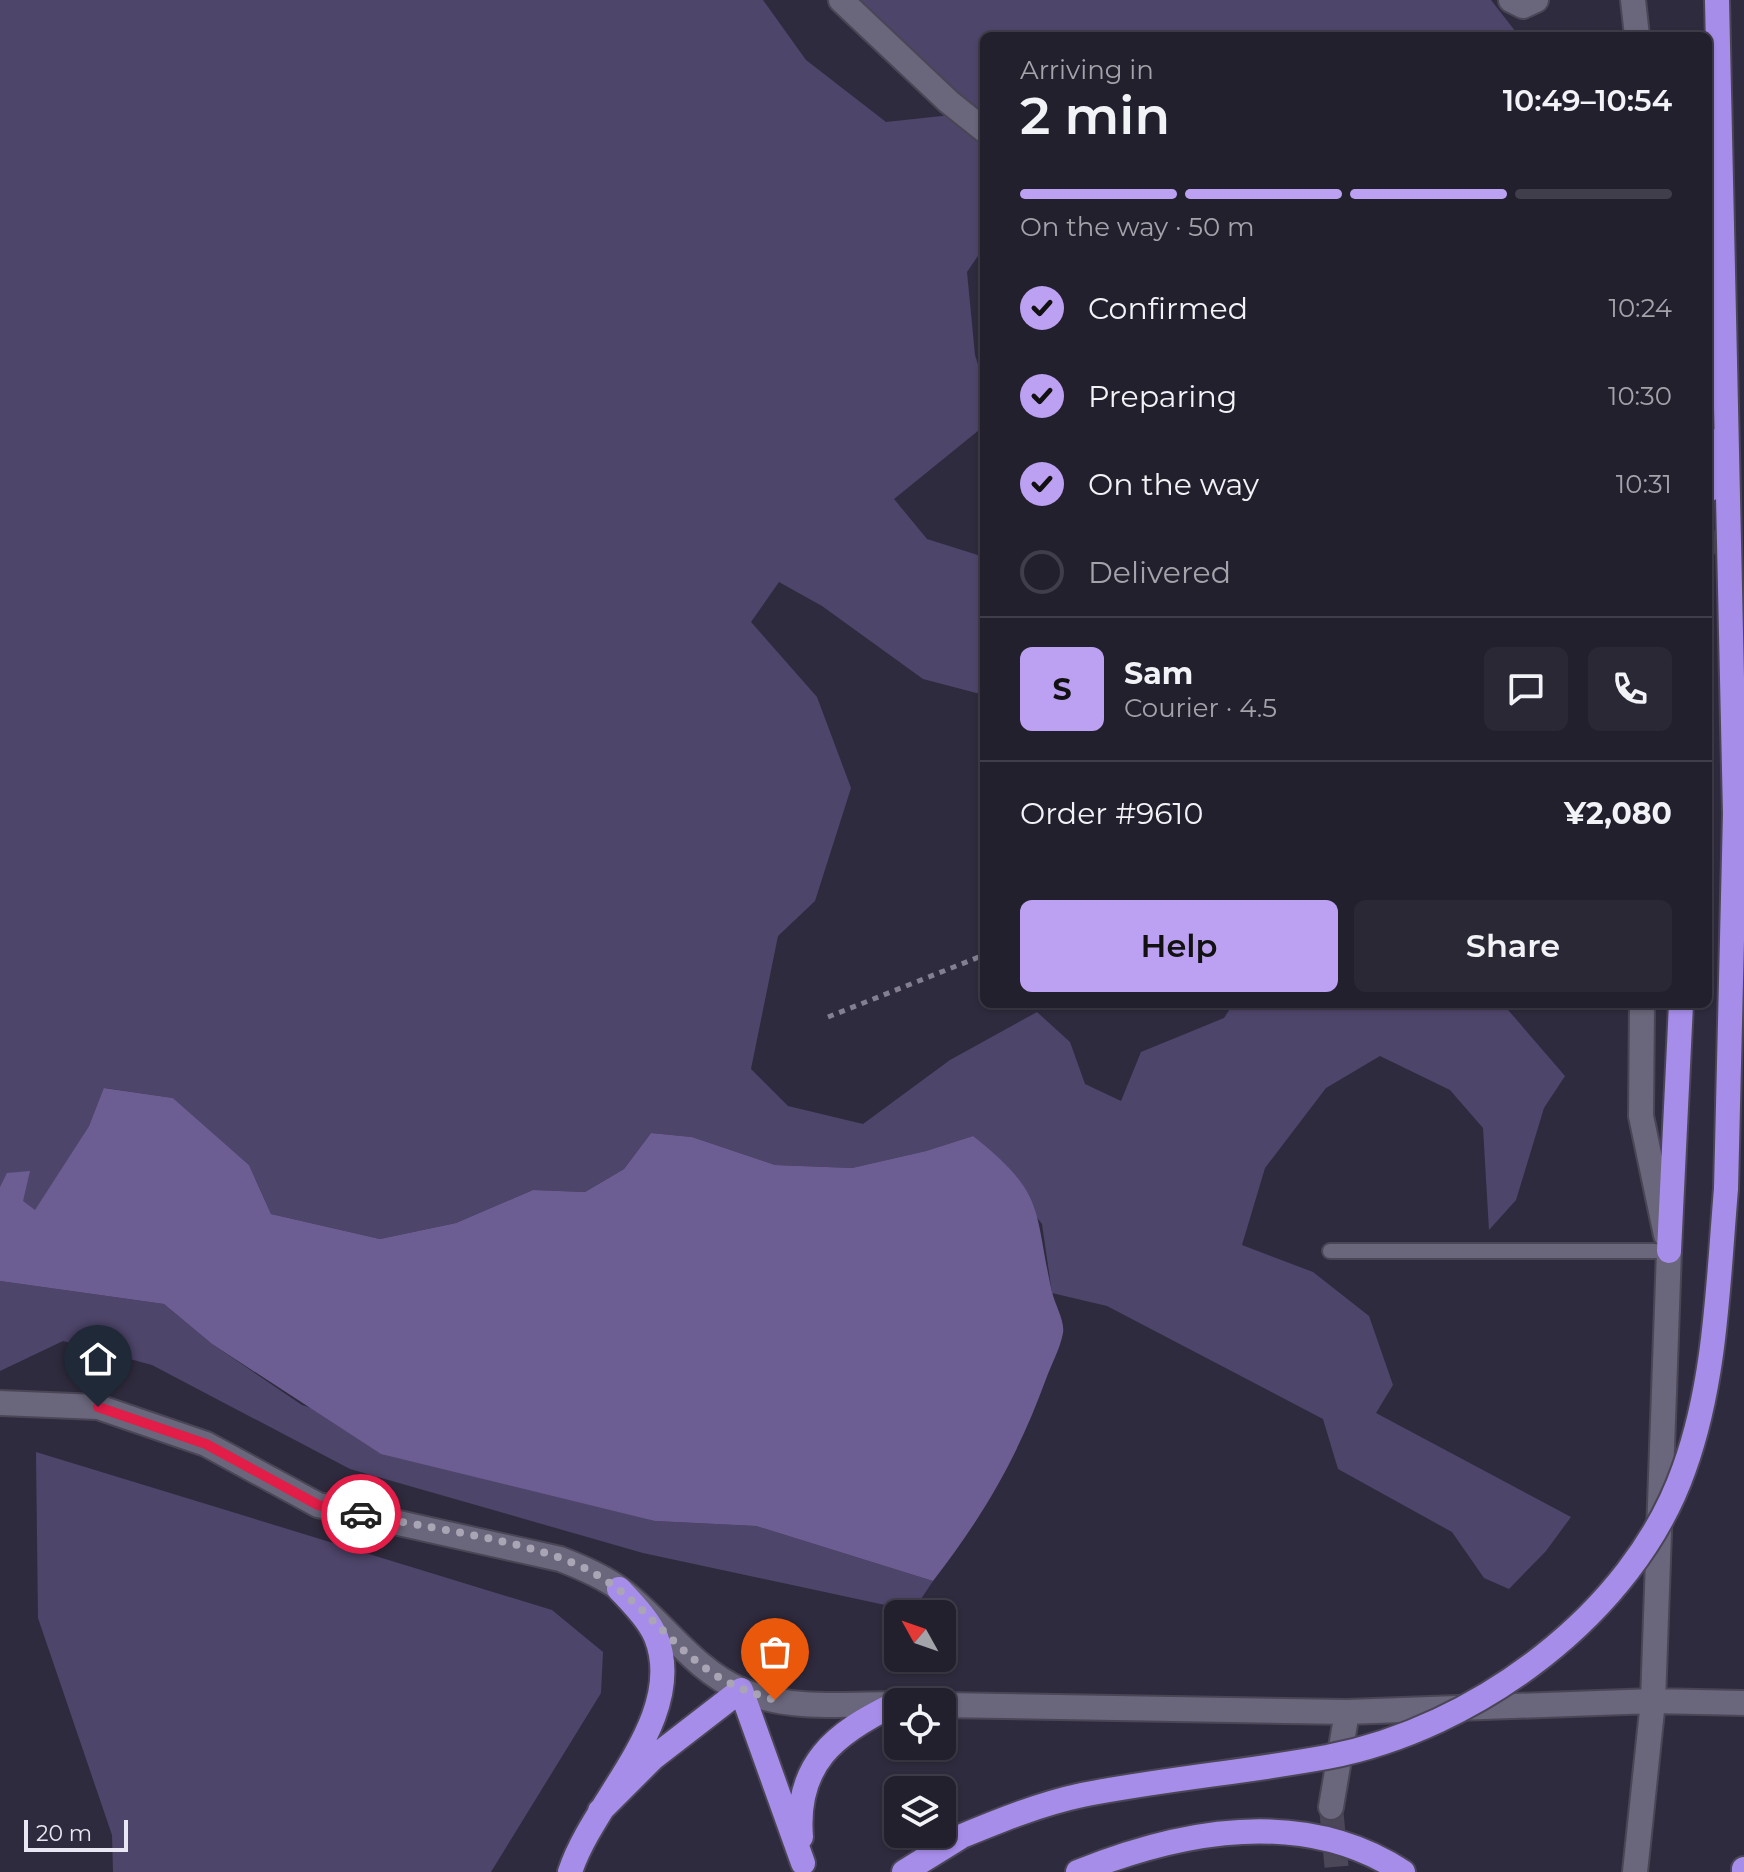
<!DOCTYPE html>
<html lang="en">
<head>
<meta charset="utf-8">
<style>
  :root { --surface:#23202e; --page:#2b2836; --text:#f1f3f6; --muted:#a3a3aa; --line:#403e4a; --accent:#bca0f2 }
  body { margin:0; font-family:Montserrat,sans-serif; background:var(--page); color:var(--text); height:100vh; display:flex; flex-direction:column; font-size:30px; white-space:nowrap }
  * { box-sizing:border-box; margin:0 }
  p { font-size:26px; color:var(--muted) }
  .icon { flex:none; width:44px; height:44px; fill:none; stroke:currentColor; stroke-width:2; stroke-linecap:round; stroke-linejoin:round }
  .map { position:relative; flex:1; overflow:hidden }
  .sheet { position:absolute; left:980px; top:32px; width:732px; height:976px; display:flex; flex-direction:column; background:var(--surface); border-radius:12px; box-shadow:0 2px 6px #0004,0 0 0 2px var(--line) }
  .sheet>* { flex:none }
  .needle { width:52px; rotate:310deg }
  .fabs { position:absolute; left:884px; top:1600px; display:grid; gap:16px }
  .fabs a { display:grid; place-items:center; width:72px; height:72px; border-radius:12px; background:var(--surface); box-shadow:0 2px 6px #0004,0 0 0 2px var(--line); font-size:40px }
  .scale { position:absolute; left:24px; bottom:20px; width:104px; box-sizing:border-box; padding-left:8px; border:4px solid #eae7f4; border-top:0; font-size:22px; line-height:28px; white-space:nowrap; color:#eae7f4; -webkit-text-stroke:6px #2f2b3e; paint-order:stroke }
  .pin { position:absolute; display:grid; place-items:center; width:68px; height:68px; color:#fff; margin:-82px -34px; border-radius:50% 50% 50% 0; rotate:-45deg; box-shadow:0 0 8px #0007 }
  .pin .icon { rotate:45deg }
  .courier { position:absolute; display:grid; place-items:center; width:80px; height:80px; margin:-40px; border:6px solid #e11d48; border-radius:50%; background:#fff; color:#222; box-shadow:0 2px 10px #0007 }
  .headline em { font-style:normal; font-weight:600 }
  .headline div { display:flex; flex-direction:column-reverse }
  .headline { display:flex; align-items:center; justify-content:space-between; height:136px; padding:0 40px }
  h1 { font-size:52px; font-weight:600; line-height:60px }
  .bar { display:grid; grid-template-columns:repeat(4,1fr); gap:12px 8px; align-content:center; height:96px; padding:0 40px }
  .bar i { height:10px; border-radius:6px; background:var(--line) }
  .bar .selected { background:var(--accent) }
  .bar p { grid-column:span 4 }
  .line { display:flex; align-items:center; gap:20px; padding:0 40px; border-top:2px solid var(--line) }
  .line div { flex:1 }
  .round { display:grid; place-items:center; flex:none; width:84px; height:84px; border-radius:12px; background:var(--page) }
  ol { padding:0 40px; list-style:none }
  li { display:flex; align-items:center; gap:24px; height:88px }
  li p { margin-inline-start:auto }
  li .icon { padding:8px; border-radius:50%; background:var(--accent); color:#111; stroke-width:4 }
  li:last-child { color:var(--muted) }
  li i { width:44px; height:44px; border:4px solid var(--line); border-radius:50% }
  .button { display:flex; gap:16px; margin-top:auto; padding:16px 40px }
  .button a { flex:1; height:92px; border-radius:12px; background:var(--accent); color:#111; font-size:32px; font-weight:600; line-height:92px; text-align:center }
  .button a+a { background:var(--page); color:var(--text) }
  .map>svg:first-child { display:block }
</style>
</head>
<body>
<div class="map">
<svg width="1744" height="1872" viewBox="0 0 1744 1872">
  <rect width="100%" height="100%" fill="#2f2b3e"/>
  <path fill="#4e456a" d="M0 0H763L806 60 886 122 951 115 984 143V247L967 272 975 355 984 383V426L894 499 927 539 984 557V695L923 679 822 606 779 582 751 622 817 697 851 788 815 901 778 936 751 1069 788 1106 863 1124 950 1060 1037 1012 1070 1042 1085 1084 1121 1101 1141 1052 1224 1018 1233 1004H1503L1565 1076 1544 1108 1516 1200 1489 1230 1483 1128 1450 1090 1380 1056 1326 1088 1265 1168 1242 1245 1313 1272 1369 1316 1393 1385 1376 1413 1571 1517 1546 1551 1509 1589 1484 1578 1452 1532 1338 1469 1323 1419 1107 1306 1052 1293 1042 1224 973 1136 926 1151 852 1168 775 1165 692 1137 651 1133 624 1169 585 1192 533 1190 456 1223 380 1239 271 1214 249 1165 173 1098 105 1088 89 1126 35 1211 0 1187Z
    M851 0H1491L1519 36H984V113L878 27Z
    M0 1281 164 1304 212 1344 302 1405 655 1521 756 1526 933 1581 913 1611 643 1553 350 1469 152 1365 63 1341 0 1371Z
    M36 1452 552 1610 603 1652 601 1693 491 1872H113L112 1835 38 1618Z"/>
  <path fill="#6c5e92" d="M104 1088 173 1098 249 1165 271 1214 380 1239 456 1223 533 1190 585 1192 624 1169 651 1133 692 1137 775 1165 852 1168 926 1151 973 1136C1047 1195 1033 1208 1052 1292 1055 1305 1065 1321 1063 1333 1060 1349 1051 1365 1046 1379 1017 1458 984 1515 933 1581L756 1526 655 1521 381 1454 212 1344 164 1304 0 1281V1187L7 1173 30 1171 23 1201 35 1210 89 1126Z"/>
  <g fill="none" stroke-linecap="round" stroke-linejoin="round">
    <path stroke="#4b4759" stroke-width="24" stroke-dasharray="24 12" stroke-linecap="butt" d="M1708 542 1744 543
      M1331 1807 1337 1872"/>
    <g stroke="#4a4656" stroke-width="18">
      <path id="service" d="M1330 1251H1669"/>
    </g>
    <g stroke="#4a4656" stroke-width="28">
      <path id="minor" d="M841 0 949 102 984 130
        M1511 0 1523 6 1536 0
        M1633 0 1637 36
        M1642 1004 1641 1116 1666 1235
        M1331 1807 1347 1712"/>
    </g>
    <g stroke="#4a4656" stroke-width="28">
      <path id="tertiary" d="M0 1403 98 1407 206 1444 318 1505 560 1559C581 1567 602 1576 620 1589 662 1620 692 1669 741 1690 790 1711 846 1704 898 1704
        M942 1705 1347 1712 1653 1701 1744 1703
        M1635 1872 1653 1701 1669 1251"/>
    </g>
    <g stroke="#4a4656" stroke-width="28">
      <path id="motorway" d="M1717 0 1735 814 1726 1189
        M1708 490 1712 441
        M1669 1251 1681 1004
        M600 1811 653 1758 741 1690 803 1863
        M801 1837C795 1764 835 1733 895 1704
        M570 1872C593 1800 688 1718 656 1637 649 1620 632 1603 619 1589
        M904 1872 962 1836
        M1078 1872C1182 1830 1304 1807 1403 1872
        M1744 1872V1869"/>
    </g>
    <path stroke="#837f90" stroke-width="5" stroke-dasharray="6 6" stroke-linecap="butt" d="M828 1017 984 955"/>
    <use href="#service" stroke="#6a667b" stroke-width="14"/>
    <use href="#minor" stroke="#6a667b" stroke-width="24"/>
    <use href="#tertiary" stroke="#6a667b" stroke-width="24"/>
    <use href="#motorway" stroke="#a68dea" stroke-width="24"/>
    <g stroke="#4a4656" stroke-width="28" stroke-linecap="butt">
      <path id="motorway-bridge" d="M962 1836C1001 1820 1040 1804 1082 1795 1163 1779 1246 1772 1327 1757 1475 1729 1633 1614 1684 1469 1716 1381 1718 1282 1726 1189"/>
    </g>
    <use href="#motorway-bridge" stroke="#a68dea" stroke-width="24"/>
  </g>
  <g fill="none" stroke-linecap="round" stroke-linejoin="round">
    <path stroke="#a9a5b4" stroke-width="8" stroke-dasharray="0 14.4" d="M361 1514C426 1528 537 1541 592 1572 640 1598 669 1645 714 1674 733 1687 753 1693 775 1700"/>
    <path stroke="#e11d48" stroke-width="10" d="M98 1407 206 1444 318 1505 361 1514"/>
  </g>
</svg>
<div class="fabs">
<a><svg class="needle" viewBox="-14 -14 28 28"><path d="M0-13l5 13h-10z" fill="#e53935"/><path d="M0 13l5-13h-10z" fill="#a3a3aa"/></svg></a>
<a><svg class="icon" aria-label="locate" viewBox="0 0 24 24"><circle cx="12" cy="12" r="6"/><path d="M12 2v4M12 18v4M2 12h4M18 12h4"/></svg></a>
<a><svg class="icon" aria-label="layers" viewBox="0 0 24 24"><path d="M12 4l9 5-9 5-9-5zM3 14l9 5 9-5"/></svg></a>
</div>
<div class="scale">20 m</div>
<div class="pin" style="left:775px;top:1700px;background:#ea580c"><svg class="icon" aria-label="bag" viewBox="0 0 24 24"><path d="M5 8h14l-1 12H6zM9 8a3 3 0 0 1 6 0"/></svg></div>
<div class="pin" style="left:98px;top:1407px;background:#1f2937"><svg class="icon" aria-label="home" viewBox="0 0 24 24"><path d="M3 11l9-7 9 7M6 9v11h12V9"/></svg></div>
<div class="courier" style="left:361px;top:1514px"><svg class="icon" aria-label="car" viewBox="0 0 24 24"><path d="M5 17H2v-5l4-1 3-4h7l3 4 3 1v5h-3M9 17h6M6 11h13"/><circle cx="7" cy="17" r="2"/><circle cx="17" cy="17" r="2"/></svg></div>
<section class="sheet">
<div class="headline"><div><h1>2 min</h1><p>Arriving in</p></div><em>10:49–10:54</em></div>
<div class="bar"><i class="selected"></i><i class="selected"></i><i class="selected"></i><i></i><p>On the way · 50 m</p></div>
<ol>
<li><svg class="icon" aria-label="check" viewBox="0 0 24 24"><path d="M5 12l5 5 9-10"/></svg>Confirmed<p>10:24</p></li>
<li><svg class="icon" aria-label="check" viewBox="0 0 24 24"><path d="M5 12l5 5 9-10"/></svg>Preparing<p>10:30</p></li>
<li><svg class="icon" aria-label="check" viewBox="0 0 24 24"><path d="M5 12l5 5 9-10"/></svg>On the way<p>10:31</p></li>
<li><i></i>Delivered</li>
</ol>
<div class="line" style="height:144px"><b class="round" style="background:var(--accent);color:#111">S</b><div><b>Sam</b><p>Courier · 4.5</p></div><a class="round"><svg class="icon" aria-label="chat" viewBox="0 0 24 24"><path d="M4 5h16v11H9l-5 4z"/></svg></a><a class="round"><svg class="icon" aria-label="phone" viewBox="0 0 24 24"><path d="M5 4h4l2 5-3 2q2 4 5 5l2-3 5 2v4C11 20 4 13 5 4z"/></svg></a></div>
<div class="line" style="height:104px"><div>Order #9610</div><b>¥2,080</b></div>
<div class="button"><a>Help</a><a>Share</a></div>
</section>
</div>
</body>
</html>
